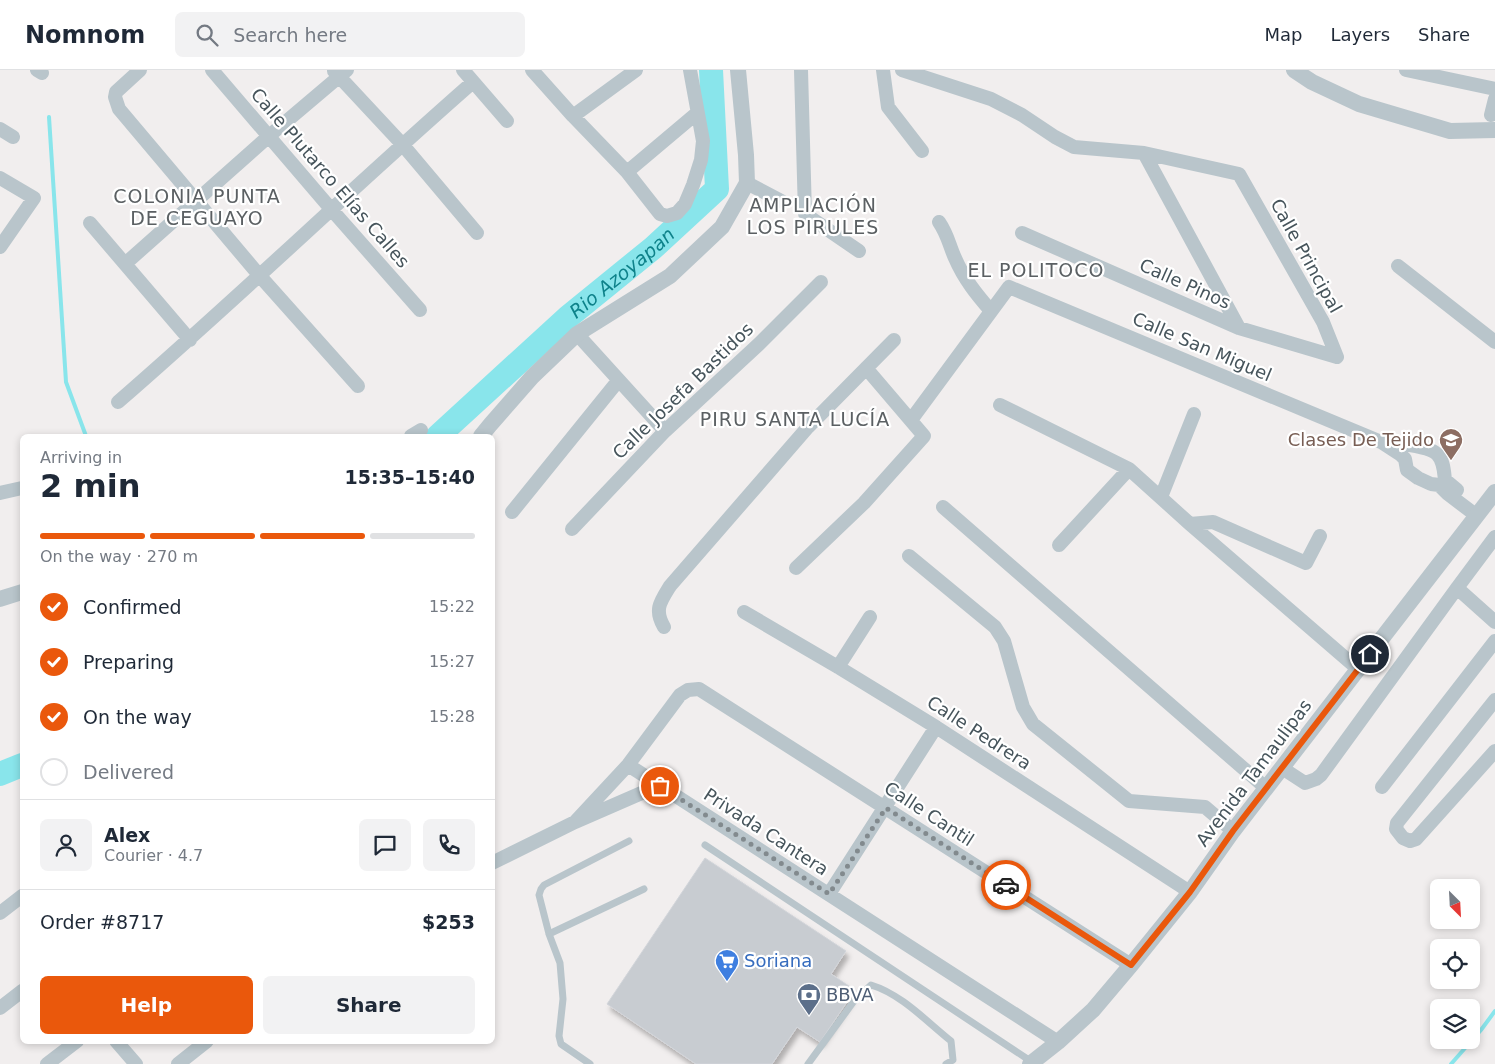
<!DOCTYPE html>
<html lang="en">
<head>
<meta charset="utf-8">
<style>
  :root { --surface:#fff; --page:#f2f2f3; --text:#1f2937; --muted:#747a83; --line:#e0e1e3; --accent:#ea580c }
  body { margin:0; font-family:"DejaVu Sans",sans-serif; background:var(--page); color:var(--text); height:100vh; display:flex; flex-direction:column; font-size:19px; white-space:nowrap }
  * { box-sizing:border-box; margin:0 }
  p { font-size:16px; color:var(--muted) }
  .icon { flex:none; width:28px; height:28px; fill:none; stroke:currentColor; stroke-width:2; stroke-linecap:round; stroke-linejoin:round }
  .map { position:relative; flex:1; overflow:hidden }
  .details { position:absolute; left:20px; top:364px; width:475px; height:610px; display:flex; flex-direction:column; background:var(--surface); border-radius:8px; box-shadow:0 2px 8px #0003 }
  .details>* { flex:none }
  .needle { width:32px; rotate:156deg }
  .controls { position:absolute; left:1430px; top:809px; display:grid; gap:10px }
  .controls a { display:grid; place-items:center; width:50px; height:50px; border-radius:8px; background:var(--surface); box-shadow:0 2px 8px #0003; font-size:25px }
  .pin { position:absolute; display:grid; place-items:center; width:42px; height:42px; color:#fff; margin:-21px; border:2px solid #fff; border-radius:50%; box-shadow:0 1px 5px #0007 }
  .courier { position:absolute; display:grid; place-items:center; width:50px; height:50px; margin:-25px; border:4px solid #ea580c; border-radius:50%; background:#fff; color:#222; box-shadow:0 1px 6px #0007 }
  .overview em { font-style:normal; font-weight:600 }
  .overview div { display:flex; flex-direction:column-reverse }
  .overview { display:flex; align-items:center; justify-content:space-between; height:85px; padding:0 20px }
  h1 { font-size:32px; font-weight:600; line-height:38px }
  .bar { display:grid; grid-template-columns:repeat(4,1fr); gap:8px 5px; align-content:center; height:60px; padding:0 20px }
  .bar i { height:6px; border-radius:4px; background:var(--line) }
  .bar .active { background:var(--accent) }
  .bar p { grid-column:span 4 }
  .line { display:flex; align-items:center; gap:12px; padding:0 20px; border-top:1px solid var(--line) }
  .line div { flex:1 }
  .round { display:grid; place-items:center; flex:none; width:52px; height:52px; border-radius:8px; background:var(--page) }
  ol { padding:0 20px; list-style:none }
  li { display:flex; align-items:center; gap:15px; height:55px }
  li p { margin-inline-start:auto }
  li .icon { padding:5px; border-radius:50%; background:var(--accent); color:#fff; stroke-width:4 }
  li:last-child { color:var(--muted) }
  li i { width:28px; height:28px; border:2px solid var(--line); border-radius:50% }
  .primary-button { display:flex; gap:10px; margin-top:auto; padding:10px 20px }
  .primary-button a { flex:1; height:58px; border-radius:8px; background:var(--accent); color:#fff; font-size:20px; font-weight:600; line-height:58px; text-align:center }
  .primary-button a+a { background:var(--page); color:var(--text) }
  header { display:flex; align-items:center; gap:30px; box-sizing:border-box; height:70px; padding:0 25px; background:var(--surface); border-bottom:1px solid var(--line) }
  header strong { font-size:24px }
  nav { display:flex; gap:28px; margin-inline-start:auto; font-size:18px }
  .search { width:350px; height:45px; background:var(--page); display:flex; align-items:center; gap:12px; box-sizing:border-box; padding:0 18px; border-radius:8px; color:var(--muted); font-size:19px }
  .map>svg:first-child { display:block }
</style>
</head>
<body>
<header>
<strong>Nomnom</strong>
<div class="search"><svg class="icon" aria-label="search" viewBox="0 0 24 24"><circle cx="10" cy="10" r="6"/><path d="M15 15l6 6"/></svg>Search here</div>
<nav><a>Map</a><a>Layers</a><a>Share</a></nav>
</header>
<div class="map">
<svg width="1495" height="994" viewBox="0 0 1495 994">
  <defs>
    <filter id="shadow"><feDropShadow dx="3" dy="5.5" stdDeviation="2.5" flood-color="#0004"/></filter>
  </defs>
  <rect width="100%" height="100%" fill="#f1eeee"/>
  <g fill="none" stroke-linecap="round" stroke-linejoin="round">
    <path stroke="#89e5eb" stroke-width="4" d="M49 47 66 312 86 366
      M1451 994 1481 960 1495 941"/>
    <g stroke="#89e5eb" stroke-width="24">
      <path id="s1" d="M438 366 568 247 653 178 717 119 711 0"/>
      <path d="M0 704 22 695"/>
    </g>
  </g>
  <path fill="#c8ccd1" stroke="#d2d5da" filter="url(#shadow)" d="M705 788 846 881 831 904 855 920 820 972 797 957 772 994H696L607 934Z"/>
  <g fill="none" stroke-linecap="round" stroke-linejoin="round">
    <path stroke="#b9c5cb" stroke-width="7" d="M705 775 1032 992
      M549 864 644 819
      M590 994 561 974 559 966 563 929 560 893 549 864 539 825 541 819 544 815 629 771
      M808 994 854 931 871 915C901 924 926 951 951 971L953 990 946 994"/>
    <path stroke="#b9c5cb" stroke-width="14" d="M37 0 42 3
      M140 0 116 22 115 27 119 39 259 205 358 316
      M212 0 331 139 420 240
      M463 0 507 51
      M532 0 573 46 627 102 660 144 667 146 677 143 685 134 693 115 701 90 703 71 690 0
      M801 0 805 144 859 181
      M883 0 888 37 922 81
      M902 0 991 29 1022 45 1055 67 1074 77 1144 83 1239 104 1323 252 1337 287
      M1406 0 1495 19
      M334 1 402 74 477 163
      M1491 45 1495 29
      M573 46 636 0
      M0 59 13 67
      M1144 83 1239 258
      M627 102 697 43
      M0 108 34 128 0 177
      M747 113 783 132
      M939 152C948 165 949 175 955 188 964 209 977 225 991 241
      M90 153 190 270
      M1022 163 1239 258 1337 287
      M126 193 269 66 347 0
      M1398 196 1495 272
      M577 264 665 361
      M118 332C238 228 353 117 473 12
      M1000 335 1129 399 1190 454 1358 599
      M911 350 1009 217 1381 372 1401 385 1405 389 1407 400 1418 408 1431 414 1439 415 1448 424 1477 446
      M411 366 421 360
      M1384 372C1397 374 1428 375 1437 384 1444 391 1444 402 1445 410L1457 420
      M0 423 22 418
      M1161 427 1194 344
      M943 437 1266 718
      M512 442 618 311
      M1190 454 1213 452 1306 493 1320 466
      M572 459 665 361 759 274 821 212
      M1059 475 1129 399
      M909 486 995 557 1004 571 1023 637 1033 654 1129 731 1205 737 1233 761
      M796 498 864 433 924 366 866 298
      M1457 518 1495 552
      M744 542 838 597 936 657 1190 822
      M664 557C654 540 660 532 670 516L808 357 894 270
      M838 597 870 547
      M1495 630 1397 753 1396 759 1403 768 1410 771 1416 769 1495 681
      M628 695 1058 972
      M1282 698 1305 713 1316 709 1321 705 1457 518 1495 467
      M1382 717 1495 571
      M575 752 628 695 680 625 688 620 699 619 1131 895
      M492 793 575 752 660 715
      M829 824 936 657
      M0 843 22 826
      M0 938 22 921
      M116 971 136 994
      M47 994 77 971
      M178 994 207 971"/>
    <path stroke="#b9c5cb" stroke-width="16" d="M1294 0 1312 12 1359 34 1450 61 1495 60
      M481 366 490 355 532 307 577 264 670 206 722 157 747 113 746 85 738 0
      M0 529 22 522
      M1030 994 1058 972 1093 940 1131 895 1190 822 1233 761 1495 422"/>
  </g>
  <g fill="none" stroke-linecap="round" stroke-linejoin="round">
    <path stroke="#828a8e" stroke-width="5" stroke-dasharray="0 9" d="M660 716 829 824 886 738 1006 815"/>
    <path stroke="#ea580c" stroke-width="6" d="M1006 815 1131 895 1190 822 1233 761 1370 584"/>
  </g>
  <defs>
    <g id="university-pin" transform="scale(1.25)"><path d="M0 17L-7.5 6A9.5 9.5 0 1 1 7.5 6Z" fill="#8d6e63" stroke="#fff"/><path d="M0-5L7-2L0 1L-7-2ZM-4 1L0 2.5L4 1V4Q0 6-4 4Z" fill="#fff"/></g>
    <g id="supermarket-pin" transform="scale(1.25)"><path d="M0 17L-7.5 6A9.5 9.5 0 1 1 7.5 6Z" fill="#3f7fe0" stroke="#fff"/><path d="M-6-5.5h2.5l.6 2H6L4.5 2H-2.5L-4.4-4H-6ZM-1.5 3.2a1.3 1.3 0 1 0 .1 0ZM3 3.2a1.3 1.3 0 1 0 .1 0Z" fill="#fff"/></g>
    <g id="bank-pin" transform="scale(1.25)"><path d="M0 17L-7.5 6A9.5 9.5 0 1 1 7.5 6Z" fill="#5c6f8a" stroke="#fff"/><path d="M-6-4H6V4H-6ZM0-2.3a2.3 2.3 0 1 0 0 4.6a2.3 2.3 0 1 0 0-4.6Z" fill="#fff"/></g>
  </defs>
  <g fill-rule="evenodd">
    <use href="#university-pin" x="1451" y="370"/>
    <use href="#supermarket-pin" x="727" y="891"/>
    <use href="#bank-pin" x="809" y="925"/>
  </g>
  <g text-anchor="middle" stroke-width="4.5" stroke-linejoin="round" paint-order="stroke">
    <g font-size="18" fill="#46545b" stroke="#fff">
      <text transform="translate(330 108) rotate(49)" y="6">Calle Plutarco Elías Calles</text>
      <text transform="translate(1306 186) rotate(61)" y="6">Calle Principal</text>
      <text transform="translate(1185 214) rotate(24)" y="6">Calle Pinos</text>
      <text transform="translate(1202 277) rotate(23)" y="6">Calle San Miguel</text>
      <text transform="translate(683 321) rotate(-44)" y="6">Calle Josefa Bastidos</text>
      <text transform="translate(979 663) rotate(33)" y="6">Calle Pedrera</text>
      <text transform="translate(1254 703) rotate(-53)" y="6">Avenida Tamaulipas</text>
      <text transform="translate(929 744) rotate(33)" y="6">Calle Cantil</text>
      <text transform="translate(766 762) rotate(33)" y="6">Privada Cantera</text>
    </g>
    <g font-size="18" fill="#785e54" stroke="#fff" text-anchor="end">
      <text x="1434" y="376">Clases De Tejido</text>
    </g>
    <g font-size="18" fill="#366cbe" stroke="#fff" text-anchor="start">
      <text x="744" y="897">Soriana</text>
    </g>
    <g font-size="18" fill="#4e5e75" stroke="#fff" text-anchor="start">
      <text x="826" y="931">BBVA</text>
    </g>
    <g font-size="19" letter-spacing="1" fill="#5b6063" stroke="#fff">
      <text x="197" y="133">COLONIA PUNTA<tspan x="197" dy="22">DE CEGUAYO</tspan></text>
      <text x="813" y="142">AMPLIACIÓN<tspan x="813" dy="22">LOS PIRULES</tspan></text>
      <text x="1036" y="207">EL POLITOCO</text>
      <text x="795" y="356">PIRU SANTA LUCÍA</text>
    </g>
    <g font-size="19" font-style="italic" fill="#0e828a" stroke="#fff">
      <text dy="7" stroke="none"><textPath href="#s1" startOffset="246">Rio Azoyapan</textPath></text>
    </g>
  </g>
</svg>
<div class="controls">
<a><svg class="needle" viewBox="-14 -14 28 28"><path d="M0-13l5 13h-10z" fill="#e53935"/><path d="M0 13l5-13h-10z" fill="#747a83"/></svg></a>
<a><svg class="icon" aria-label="locate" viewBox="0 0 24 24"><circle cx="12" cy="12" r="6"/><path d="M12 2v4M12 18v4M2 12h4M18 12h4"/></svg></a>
<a><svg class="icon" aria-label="layers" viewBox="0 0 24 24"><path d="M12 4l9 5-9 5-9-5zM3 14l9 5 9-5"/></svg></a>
</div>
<div class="pin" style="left:660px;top:716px;background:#ea580c"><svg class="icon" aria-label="bag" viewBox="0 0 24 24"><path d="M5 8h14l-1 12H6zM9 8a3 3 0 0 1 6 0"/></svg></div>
<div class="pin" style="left:1370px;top:584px;background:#1f2937"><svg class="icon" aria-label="home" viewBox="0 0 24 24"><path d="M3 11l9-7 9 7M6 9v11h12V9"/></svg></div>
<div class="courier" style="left:1006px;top:815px"><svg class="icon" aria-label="car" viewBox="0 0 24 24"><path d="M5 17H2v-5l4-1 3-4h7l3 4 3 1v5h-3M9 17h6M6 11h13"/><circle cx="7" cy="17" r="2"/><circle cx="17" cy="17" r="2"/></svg></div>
<section class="details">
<div class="overview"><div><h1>2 min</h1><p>Arriving in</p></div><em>15:35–15:40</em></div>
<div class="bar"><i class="active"></i><i class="active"></i><i class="active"></i><i></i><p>On the way · 270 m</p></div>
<ol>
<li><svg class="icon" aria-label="check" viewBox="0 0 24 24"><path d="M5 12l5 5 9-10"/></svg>Confirmed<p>15:22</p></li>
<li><svg class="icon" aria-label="check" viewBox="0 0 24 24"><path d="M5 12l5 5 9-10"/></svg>Preparing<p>15:27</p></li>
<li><svg class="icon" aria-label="check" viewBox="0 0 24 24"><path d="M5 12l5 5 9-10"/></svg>On the way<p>15:28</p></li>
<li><i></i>Delivered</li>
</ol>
<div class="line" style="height:90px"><a class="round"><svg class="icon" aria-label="person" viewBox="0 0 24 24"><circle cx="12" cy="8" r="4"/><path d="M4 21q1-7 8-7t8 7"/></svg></a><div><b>Alex</b><p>Courier · 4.7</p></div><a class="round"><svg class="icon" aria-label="chat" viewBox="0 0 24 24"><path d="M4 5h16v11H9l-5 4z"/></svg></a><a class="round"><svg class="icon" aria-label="phone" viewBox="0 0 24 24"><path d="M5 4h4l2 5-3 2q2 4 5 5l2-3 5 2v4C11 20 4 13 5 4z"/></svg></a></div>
<div class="line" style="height:65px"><div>Order #8717</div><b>$253</b></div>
<div class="primary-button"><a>Help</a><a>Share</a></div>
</section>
</div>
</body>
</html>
